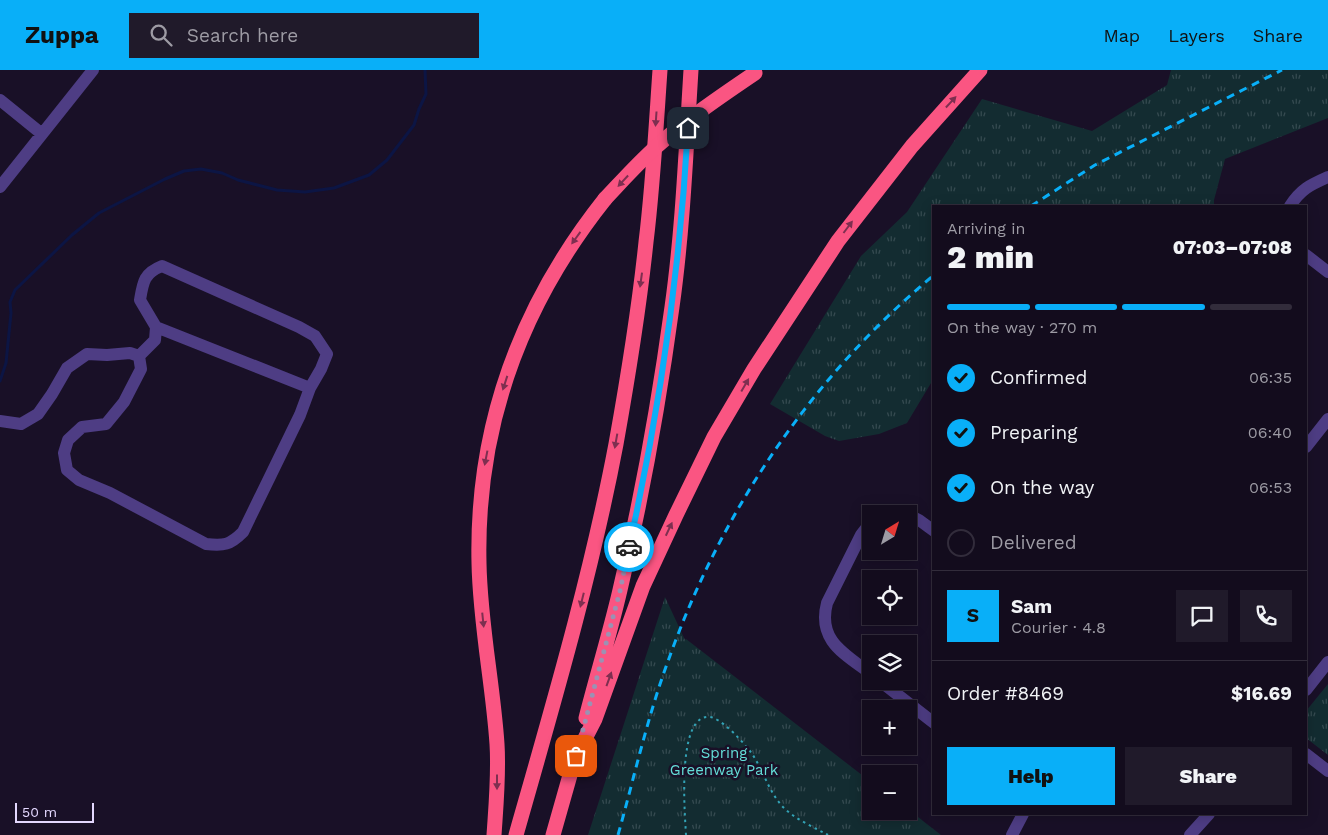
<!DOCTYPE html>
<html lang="en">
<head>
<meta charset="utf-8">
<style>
  :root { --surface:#130c1d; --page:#201a2a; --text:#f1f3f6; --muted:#9d9ba4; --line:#322c3b; --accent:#09aff8 }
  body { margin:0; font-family:"Work Sans",sans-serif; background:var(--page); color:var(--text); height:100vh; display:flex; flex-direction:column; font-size:19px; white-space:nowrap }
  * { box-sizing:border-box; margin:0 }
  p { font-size:16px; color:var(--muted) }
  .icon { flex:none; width:28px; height:28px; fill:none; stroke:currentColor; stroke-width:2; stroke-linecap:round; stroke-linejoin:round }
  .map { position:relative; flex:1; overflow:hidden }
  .panel { position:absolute; left:932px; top:135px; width:375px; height:610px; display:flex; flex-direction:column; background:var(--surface); border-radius:0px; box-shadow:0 2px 12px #0003,0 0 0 1px var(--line) }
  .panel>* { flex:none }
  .needle { width:32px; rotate:38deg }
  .controls { position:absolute; left:862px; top:435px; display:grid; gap:10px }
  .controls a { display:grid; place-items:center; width:55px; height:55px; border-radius:0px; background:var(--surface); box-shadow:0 2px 12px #0003,0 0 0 1px var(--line); font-size:25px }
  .scale { position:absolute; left:15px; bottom:12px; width:79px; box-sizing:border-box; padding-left:5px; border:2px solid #e3d7fe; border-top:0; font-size:14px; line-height:18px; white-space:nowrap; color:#e3d7fe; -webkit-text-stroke:4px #191027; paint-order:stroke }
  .pin { position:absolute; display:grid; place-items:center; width:42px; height:42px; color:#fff; margin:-21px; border-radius:10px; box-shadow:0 2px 8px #0006 }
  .courier { position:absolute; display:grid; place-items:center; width:50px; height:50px; margin:-25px; border:4px solid #09aff8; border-radius:50%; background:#fff; color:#222; box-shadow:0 1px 6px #0007 }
  .overview em { font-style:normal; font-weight:800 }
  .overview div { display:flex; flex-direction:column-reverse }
  .overview { display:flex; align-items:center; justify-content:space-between; height:85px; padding:0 15px }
  h1 { font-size:32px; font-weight:800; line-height:38px }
  .bar { display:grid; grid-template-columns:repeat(4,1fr); gap:8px 5px; align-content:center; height:60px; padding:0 15px }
  .bar i { height:6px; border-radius:4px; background:var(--line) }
  .bar .selected { background:var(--accent) }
  .bar p { grid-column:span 4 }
  .line { display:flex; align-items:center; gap:12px; padding:0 15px; border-top:1px solid var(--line) }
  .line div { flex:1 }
  .round { display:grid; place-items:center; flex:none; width:52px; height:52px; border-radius:0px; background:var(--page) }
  ol { padding:0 15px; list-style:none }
  li { display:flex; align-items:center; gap:15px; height:55px }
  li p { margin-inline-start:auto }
  li .icon { padding:5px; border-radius:50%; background:var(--accent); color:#111; stroke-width:4 }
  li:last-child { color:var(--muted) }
  li i { width:28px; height:28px; border:2px solid var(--line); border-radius:50% }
  .primary-button { display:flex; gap:10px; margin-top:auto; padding:10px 15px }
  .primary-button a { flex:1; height:58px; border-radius:0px; background:var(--accent); color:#111; font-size:20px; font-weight:800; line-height:58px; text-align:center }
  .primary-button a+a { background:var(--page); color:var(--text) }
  header { display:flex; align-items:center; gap:30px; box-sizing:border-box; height:70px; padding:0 25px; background:var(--accent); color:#111 }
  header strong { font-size:24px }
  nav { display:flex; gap:28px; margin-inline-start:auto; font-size:18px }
  .search { width:350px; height:45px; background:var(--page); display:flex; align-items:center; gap:12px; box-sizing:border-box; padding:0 18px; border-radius:0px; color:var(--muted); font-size:19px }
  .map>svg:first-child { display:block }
</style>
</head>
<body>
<header>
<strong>Zuppa</strong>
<div class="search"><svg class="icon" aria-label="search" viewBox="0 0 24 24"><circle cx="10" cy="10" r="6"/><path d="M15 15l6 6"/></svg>Search here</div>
<nav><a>Map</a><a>Layers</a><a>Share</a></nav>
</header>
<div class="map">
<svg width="1328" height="765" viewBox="0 0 1328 765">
  <defs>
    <pattern id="grass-tufts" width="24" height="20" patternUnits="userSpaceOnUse" patternTransform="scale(1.25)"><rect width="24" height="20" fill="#132c31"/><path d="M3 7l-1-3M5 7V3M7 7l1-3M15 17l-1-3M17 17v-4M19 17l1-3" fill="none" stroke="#354a50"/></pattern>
  </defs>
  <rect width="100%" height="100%" fill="#191027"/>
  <path fill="url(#grass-tufts)" d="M1171 0H1328V48L1225 89 1214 130V136H934V308L907 353 879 364 839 371 825 366 770 334 861 186 907 142 982 29 1092 61 1167 15Z
    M665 527 685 570 686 569 871 712V741L909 740 941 765H588Z
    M1328 614V685L1306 668V641Z"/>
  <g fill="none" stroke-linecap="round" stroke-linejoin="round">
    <path stroke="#0c1544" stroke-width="3" d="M0 311 6 293 11 243 10 232 15 220 72 165 99 143 165 109 184 101 201 99 222 103 238 110 277 120 305 122 334 118 369 105 387 90 414 55 419 39 426 24 425 0"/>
    <path stroke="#33a3b6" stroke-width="2" stroke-dasharray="2.5 4" stroke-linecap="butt" d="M686 765C685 745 676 643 710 647 720 648 738 667 745 675 762 693 766 719 783 737 795 749 813 757 828 765"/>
    <path stroke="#4e3d84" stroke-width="12" d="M0 30 42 64
      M0 117 93 0
      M1290 136C1301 119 1310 115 1328 107
      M1306 185 1328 202
      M162 196 299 257 315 266 327 284 321 299 310 318 300 345 243 462C230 475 224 476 206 474L110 423 79 410 67 400 64 383 68 370 82 357 106 354 124 332 141 299 139 286 155 270 156 257 140 230C143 212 144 203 162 196Z
      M156 257 310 318
      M0 351 21 354 38 344 52 324 67 298 87 284 107 285 130 283 139 286
      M1306 377 1328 349
      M889 444H905
      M909 445 919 450 934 461
      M871 452 861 465 827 533C817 571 845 584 871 604
      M880 611 934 653
      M1306 620 1328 592
      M1306 684 1328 701
      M1012 765 1023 744
      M1190 765 1209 744"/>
    <path stroke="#fa5582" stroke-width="15" d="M586 648C597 605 610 563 620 520 642 427 659 332 672 237 683 159 686 79 691 0
      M576 686 595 649 643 516 676 445 714 367 754 299 838 171 912 76 980 0
      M494 765C496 735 499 704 497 674 493 614 480 554 479 493 476 356 520 236 605 129
      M516 765C553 635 591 506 616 374 628 307 639 240 646 172 653 115 656 57 660 0
      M553 765 578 677"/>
    <path stroke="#09aff8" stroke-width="3" stroke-dasharray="8 6" stroke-linecap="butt" d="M1031 136 1095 95 1282 0
      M618 765C634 708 647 649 667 594 720 443 811 307 934 205"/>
    <path stroke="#fa5582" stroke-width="15" d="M605 129C622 111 638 93 656 77 687 49 721 26 755 3"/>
  </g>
  <defs><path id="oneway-solid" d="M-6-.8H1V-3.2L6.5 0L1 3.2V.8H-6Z" transform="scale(1.25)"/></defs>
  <g fill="#7e2f50">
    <use href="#oneway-solid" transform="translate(951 32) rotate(-47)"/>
    <use href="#oneway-solid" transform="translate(656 49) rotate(94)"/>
    <use href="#oneway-solid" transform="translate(623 111) rotate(133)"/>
    <use href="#oneway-solid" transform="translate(848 157) rotate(-53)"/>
    <use href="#oneway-solid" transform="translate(576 168) rotate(126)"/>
    <use href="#oneway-solid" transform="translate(641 210) rotate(98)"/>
    <use href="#oneway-solid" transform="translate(505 313) rotate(108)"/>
    <use href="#oneway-solid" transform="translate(745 315) rotate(-60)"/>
    <use href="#oneway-solid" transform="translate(616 371) rotate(100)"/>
    <use href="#oneway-solid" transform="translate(486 388) rotate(101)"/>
    <use href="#oneway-solid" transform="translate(669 459) rotate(-65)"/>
    <use href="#oneway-solid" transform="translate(582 530) rotate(104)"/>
    <use href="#oneway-solid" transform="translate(483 550) rotate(84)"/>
    <use href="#oneway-solid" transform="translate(609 609) rotate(-70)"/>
    <use href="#oneway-solid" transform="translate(497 712) rotate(90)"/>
  </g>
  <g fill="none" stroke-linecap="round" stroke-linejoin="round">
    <path stroke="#9c91b3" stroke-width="5" stroke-dasharray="0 9" d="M576 686 620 521 629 477"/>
    <path stroke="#09aff8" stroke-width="6" d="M629 477C660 339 680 199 688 58"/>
  </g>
  <g text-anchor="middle" stroke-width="5" stroke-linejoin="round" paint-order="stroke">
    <g font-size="15" fill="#64ddd8" stroke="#191027">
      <text x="724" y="688">Spring<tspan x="724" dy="17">Greenway Park</tspan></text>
    </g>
  </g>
</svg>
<div class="controls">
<a><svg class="needle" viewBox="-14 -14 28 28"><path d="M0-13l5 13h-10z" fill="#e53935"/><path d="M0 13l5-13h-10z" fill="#9d9ba4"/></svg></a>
<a><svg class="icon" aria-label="locate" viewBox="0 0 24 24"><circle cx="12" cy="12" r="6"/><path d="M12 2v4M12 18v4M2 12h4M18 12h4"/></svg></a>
<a><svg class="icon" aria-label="layers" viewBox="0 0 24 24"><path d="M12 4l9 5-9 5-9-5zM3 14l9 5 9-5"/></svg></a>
<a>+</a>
<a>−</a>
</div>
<div class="scale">50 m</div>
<div class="pin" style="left:576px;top:686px;background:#ea580c"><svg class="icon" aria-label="bag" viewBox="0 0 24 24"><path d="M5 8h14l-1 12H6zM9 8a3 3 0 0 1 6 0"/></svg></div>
<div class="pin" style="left:688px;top:58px;background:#1f2937"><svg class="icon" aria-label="home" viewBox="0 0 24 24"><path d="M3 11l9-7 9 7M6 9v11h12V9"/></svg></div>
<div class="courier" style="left:629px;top:477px"><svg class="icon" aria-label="car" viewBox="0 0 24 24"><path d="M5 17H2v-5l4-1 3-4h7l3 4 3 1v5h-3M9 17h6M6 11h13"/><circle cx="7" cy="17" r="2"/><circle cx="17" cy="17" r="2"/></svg></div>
<section class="panel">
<div class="overview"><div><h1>2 min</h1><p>Arriving in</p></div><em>07:03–07:08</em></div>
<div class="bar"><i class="selected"></i><i class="selected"></i><i class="selected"></i><i></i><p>On the way · 270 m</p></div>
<ol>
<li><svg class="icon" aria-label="check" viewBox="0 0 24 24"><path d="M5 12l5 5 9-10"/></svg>Confirmed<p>06:35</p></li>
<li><svg class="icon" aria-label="check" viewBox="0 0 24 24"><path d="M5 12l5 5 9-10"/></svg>Preparing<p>06:40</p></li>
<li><svg class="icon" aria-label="check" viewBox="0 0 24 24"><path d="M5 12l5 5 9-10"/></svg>On the way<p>06:53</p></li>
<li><i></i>Delivered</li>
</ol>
<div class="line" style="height:90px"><b class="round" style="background:var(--accent);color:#111">S</b><div><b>Sam</b><p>Courier · 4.8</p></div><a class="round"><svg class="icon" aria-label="chat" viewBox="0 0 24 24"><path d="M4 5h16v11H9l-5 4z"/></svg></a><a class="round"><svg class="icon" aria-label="phone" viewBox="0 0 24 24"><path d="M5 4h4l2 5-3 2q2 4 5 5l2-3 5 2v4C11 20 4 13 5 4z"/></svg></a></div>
<div class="line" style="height:65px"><div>Order #8469</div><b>$16.69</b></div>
<div class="primary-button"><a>Help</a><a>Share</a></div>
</section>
</div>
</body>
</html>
